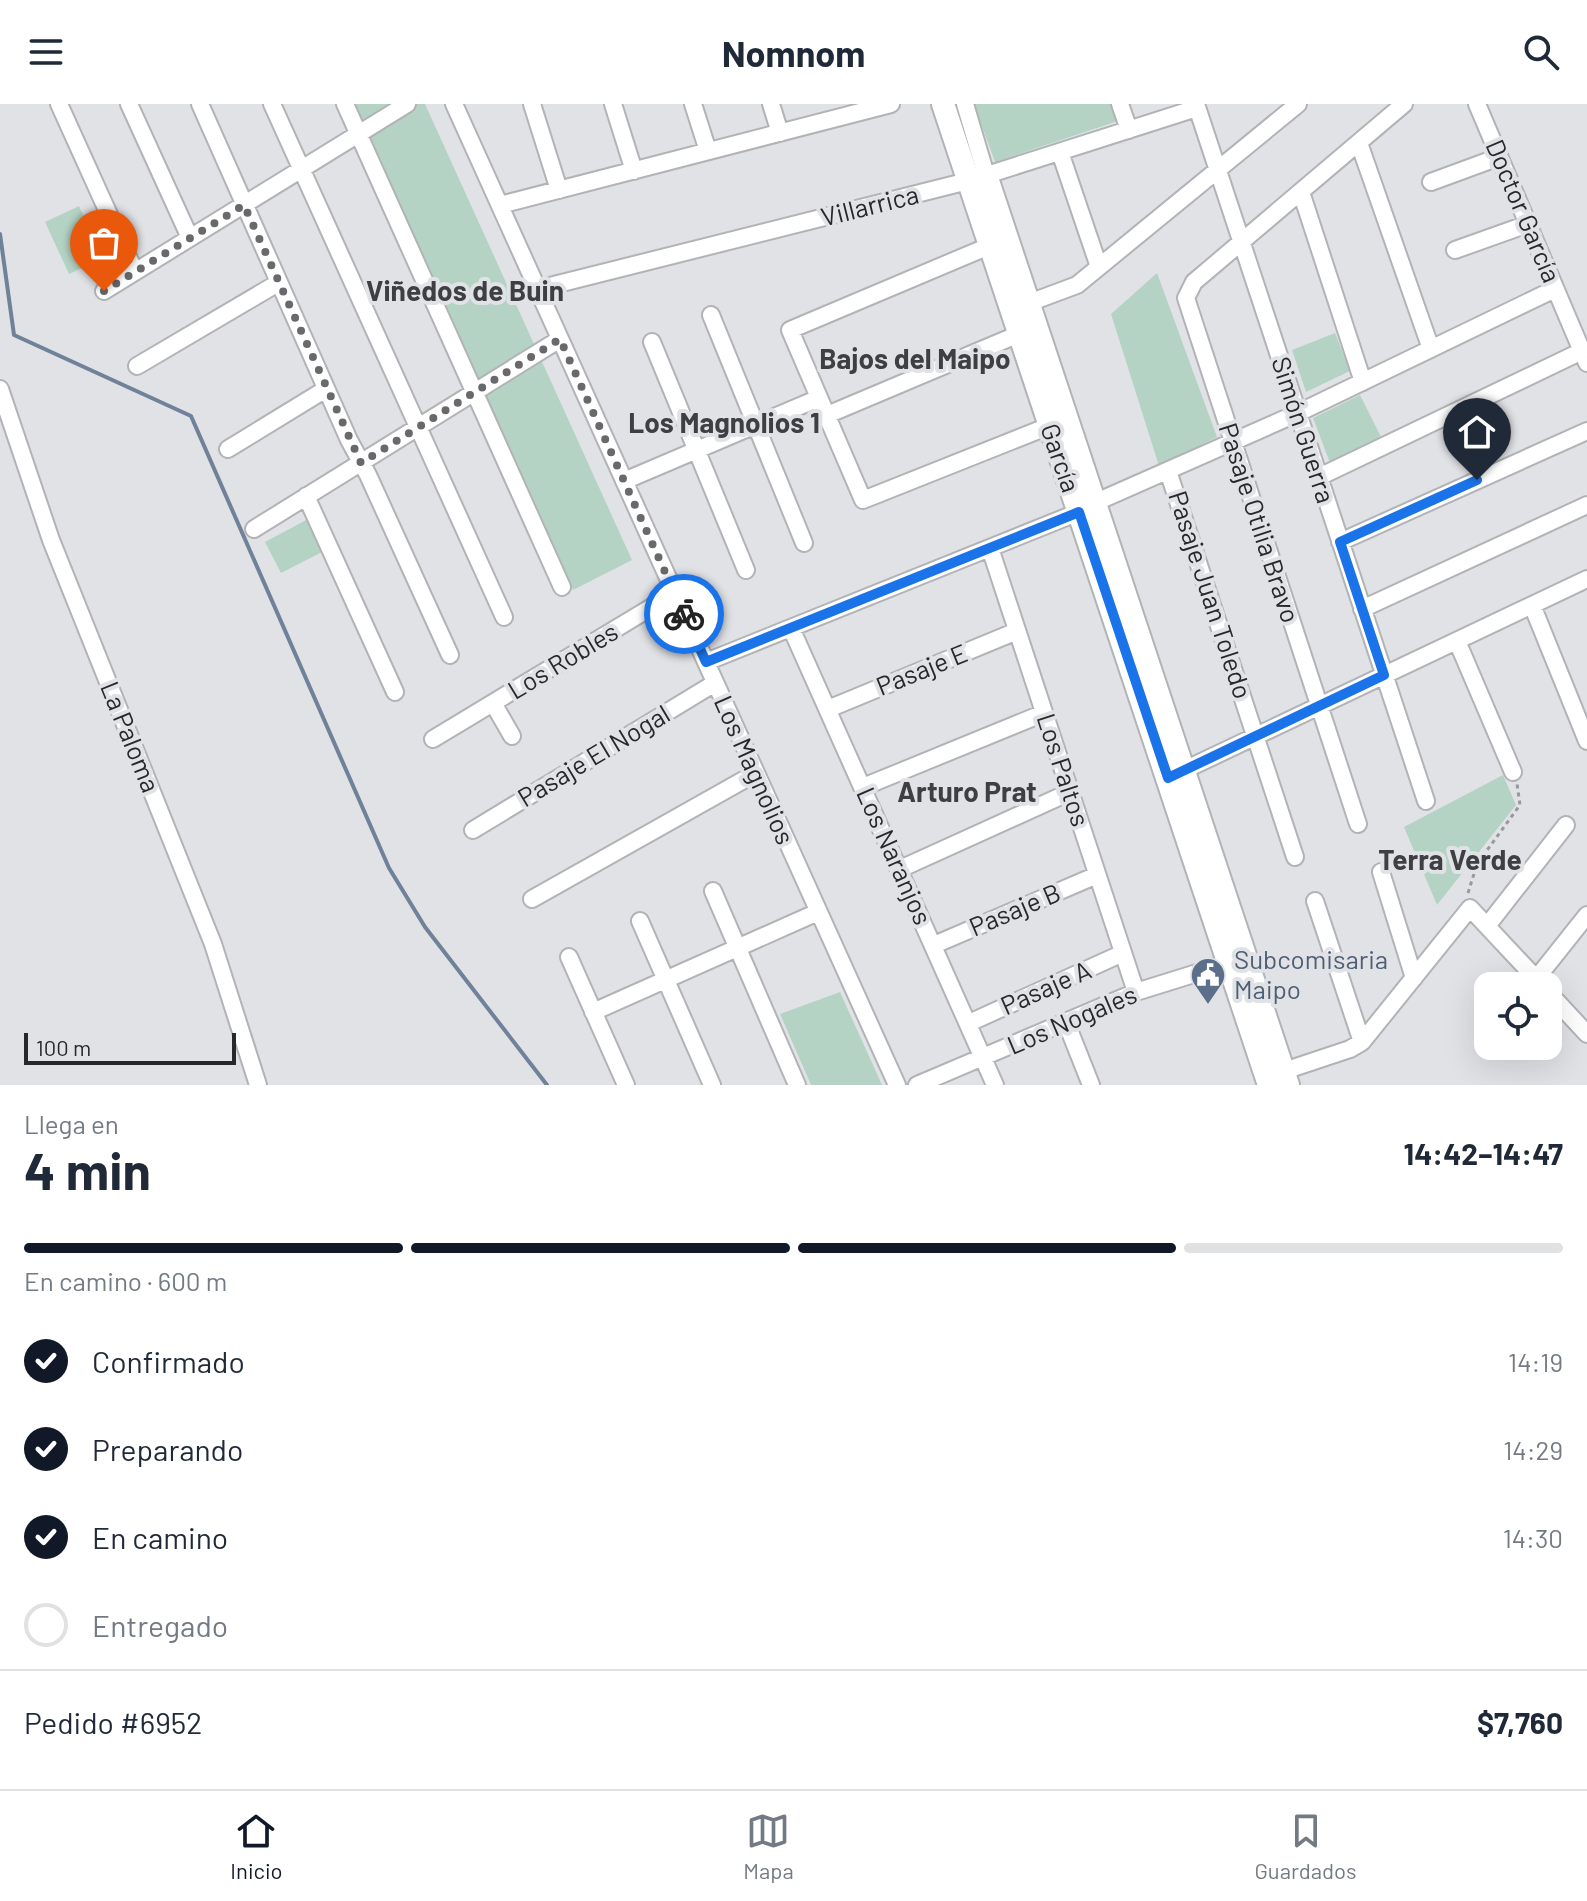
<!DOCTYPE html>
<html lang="es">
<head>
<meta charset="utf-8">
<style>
  :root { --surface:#fff; --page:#f6f6f7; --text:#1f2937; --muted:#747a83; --line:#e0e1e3; --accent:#111827 }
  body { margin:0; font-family:Barlow,sans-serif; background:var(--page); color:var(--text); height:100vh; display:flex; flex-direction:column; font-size:30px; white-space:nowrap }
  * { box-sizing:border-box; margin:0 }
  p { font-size:26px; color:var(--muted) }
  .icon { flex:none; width:44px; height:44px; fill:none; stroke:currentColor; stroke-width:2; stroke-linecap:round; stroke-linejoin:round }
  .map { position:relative; height:981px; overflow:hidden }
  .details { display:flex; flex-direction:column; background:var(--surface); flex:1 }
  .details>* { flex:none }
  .tools { position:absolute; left:1474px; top:868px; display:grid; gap:16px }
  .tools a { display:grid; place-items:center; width:88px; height:88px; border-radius:16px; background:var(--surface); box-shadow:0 8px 32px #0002; font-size:40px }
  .scale { position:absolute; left:24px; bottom:20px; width:212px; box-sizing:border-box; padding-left:8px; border:4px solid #28282a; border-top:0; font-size:22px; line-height:28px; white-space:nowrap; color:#28282a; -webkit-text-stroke:6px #e1e2e6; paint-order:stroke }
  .pin { position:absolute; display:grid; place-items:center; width:68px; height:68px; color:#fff; margin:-82px -34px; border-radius:50% 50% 50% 0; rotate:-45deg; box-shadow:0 0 8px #0007 }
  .pin .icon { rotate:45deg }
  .courier { position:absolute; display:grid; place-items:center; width:80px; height:80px; margin:-40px; border:6px solid #1a73e8; border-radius:50%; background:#fff; color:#222; box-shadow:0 2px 10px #0007 }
  .headline em { font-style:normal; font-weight:700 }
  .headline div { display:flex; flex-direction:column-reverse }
  .headline { display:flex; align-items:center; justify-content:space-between; height:136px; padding:0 24px }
  h1 { font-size:52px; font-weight:700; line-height:60px }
  .bar { display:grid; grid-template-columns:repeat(4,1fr); gap:12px 8px; align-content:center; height:96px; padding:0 24px }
  .bar i { height:10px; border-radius:6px; background:var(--line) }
  .bar .on { background:var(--accent) }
  .bar p { grid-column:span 4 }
  .line { display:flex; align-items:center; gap:20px; padding:0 24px; border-top:2px solid var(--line) }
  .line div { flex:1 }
  ol { padding:0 24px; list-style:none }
  li { display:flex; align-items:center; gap:24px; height:88px }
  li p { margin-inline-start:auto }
  li .icon { padding:8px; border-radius:50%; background:var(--accent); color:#fff; stroke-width:4 }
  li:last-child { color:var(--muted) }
  li i { width:44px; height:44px; border:4px solid var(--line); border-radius:50% }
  header { display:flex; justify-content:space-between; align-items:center; height:104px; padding:0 24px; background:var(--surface); font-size:36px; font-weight:700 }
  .menu { display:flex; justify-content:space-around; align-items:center; height:112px; border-top:2px solid var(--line); background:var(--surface); font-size:22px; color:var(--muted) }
  .menu a { display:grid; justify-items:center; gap:4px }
  .menu .on { color:var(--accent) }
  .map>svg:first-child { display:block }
</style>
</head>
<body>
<header><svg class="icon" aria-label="menu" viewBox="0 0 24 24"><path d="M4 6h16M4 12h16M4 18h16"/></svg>Nomnom<svg class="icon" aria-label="search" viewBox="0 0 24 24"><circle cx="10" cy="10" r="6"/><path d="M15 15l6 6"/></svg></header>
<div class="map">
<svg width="1587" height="981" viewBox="0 0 1587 981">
  <rect width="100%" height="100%" fill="#e1e2e6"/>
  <path fill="#b5d3c4" d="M347 0H425L632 456 573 486Z
    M974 0H1111L1118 17 995 58Z
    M79 102 103 154 69 170 45 118Z
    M1157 169 1217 333 1159 362 1111 210Z
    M1335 229 1350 267 1306 288 1292 246Z
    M1360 291 1381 333 1330 359 1313 314Z
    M308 415 324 447 281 469 265 438Z
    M1503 671 1516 701 1437 801 1404 723Z
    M840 888 882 981H811L780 910Z"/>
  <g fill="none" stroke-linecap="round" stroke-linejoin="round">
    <path stroke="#6f8299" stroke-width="4" d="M0 130 14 231 191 312 389 764 425 823 547 981"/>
    <g stroke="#b2b3b7" stroke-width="20">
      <path id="street" d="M59 0 135 168
        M129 0 190 134
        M200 0 349 336 368 371 450 551
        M272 0 504 513
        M345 0 562 483
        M454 0 897 981
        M532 0 559 86
        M613 0 634 67
        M693 0 708 47
        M771 0 780 29
        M965 0 986 71
        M1120 0 1129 26
        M1196 0 1426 697
        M1477 0 1587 259
        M1359 39 1431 245
        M1060 48 1099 163
        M1431 78 1499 53
        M1301 88 1363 278
        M500 101 891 0
        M989 142 790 226 863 396 1049 322
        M1455 146 1528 120
        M538 185 968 77 1197 4
        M104 187 407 0
        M1026 200 1077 181 1298 0
        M711 211 804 439
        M652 238 746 466
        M137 262 278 179
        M0 285 51 436 213 840 258 981
        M827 311 1019 230
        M228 345 326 285
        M1168 367 1295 753
        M1319 373 1582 247
        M624 377 819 294
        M306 392 395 588
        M1094 399 1298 309 1555 185
        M254 425 560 235
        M1340 438 1587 327
        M990 444 1136 888
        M1532 501 1587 637
        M1362 505 1587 401
        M791 524 995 981
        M1457 537 1513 668
        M706 558 1079 408
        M493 599 512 632
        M828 605 1017 527
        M433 635 675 489
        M1176 670 1587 475
        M863 683 1044 609
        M1358 720 1186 194 1194 178 1404 0
        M473 726 715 579
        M900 765 1070 688
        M1381 768 1414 874
        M713 787 797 981
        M532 795 756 669
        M1315 797 1362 938
        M640 817 712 981
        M1487 822 1566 721
        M934 841 1097 771
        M569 853 626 981
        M1536 875 1587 811
        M1548 888 1587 930
        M593 908 818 808
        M1066 918 1091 981
        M969 919 1123 849
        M1275 970 1350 945 1362 938 1470 804 1543 882
        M917 981 1136 888 1229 859"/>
    </g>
    <g stroke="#b2b3b7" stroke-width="26">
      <path id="secondary" d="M943 0 1269 981
        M986 71 1288 981"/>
    </g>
    <path stroke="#98999c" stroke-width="3" stroke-dasharray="4 4" stroke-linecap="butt" d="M1468 789 1477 760 1520 701 1517 680"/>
    <use href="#street" stroke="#fff" stroke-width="16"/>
    <use href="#secondary" stroke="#fff" stroke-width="22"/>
  </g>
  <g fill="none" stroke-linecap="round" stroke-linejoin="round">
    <path stroke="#69696c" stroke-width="8" stroke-dasharray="0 14.4" d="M104 187 244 101 361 359 560 235 684 510"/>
    <path stroke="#1a73e8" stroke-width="10" d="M684 510 706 558 1079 408 1168 674 1384 571 1340 438 1477 376"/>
  </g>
  <defs>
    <g id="civic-pin" transform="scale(1.8)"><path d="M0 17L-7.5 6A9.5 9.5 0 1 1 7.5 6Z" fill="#5c6f8a" stroke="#e1e2e6"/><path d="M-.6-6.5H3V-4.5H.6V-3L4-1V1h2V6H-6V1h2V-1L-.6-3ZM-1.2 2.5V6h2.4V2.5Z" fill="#fff"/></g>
  </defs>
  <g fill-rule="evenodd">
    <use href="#civic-pin" x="1208" y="871"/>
  </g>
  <g text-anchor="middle" stroke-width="8" stroke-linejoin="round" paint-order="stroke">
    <g font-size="26" fill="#28282a" stroke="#e1e2e6">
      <text transform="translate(870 102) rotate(-14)" y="9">Villarrica</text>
      <text transform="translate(1523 107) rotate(67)" y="9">Doctor García</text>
      <text transform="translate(1303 326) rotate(72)" y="9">Simón Guerra</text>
      <text transform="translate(1060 354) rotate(71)" y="9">García</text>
      <text transform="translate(1259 419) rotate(72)" y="9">Pasaje Otilia Bravo</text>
      <text transform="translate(1210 491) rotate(72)" y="9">Pasaje Juan Toledo</text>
      <text transform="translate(563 557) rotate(-31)" y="9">Los Robles</text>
      <text transform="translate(922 566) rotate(-22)" y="9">Pasaje E</text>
      <text transform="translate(130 633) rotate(68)" y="9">La Paloma</text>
      <text transform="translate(594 652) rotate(-31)" y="9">Pasaje El Nogal</text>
      <text transform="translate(754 666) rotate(66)" y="9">Los Magnolios</text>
      <text transform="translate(1063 666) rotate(72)" y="9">Los Paltos</text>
      <text transform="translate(894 752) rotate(66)" y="9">Los Naranjos</text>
      <text transform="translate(1015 806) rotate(-23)" y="9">Pasaje B</text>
      <text transform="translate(1046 884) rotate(-24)" y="9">Pasaje A</text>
      <text transform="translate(1072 916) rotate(-23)" y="9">Los Nogales</text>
    </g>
    <g font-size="26" fill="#4e5e75" stroke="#e1e2e6" text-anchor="start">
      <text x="1234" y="865">Subcomisaria<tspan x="1234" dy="30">Maipo</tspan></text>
    </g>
    <g font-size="28" font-weight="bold" fill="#3e3f42" stroke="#e1e2e6">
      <text x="465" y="197">Viñedos de Buin</text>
      <text x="915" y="265">Bajos del Maipo</text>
      <text x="724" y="329">Los Magnolios 1</text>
      <text x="967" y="698">Arturo Prat</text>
      <text x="1450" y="766">Terra Verde</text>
    </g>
  </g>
</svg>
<div class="tools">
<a><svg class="icon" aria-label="locate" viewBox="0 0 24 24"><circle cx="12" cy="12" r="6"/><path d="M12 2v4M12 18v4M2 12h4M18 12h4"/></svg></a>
</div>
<div class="scale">100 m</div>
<div class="pin" style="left:104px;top:187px;background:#ea580c"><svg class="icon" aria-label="bag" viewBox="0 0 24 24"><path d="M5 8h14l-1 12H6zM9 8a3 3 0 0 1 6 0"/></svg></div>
<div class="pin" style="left:1477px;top:376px;background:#1f2937"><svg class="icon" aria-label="home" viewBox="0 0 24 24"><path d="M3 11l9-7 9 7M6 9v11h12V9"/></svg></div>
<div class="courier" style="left:684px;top:510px"><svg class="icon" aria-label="bike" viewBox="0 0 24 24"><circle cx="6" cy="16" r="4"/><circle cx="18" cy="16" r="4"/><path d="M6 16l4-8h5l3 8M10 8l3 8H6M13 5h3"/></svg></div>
</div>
<section class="details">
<div class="headline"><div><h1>4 min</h1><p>Llega en</p></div><em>14:42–14:47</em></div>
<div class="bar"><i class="on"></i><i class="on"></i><i class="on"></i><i></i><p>En camino · 600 m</p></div>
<ol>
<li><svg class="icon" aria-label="check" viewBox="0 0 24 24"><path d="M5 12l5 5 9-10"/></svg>Confirmado<p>14:19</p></li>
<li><svg class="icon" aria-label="check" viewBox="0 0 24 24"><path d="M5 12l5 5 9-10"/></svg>Preparando<p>14:29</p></li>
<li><svg class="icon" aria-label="check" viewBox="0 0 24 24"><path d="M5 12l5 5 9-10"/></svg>En camino<p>14:30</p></li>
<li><i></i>Entregado</li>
</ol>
<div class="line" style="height:104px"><div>Pedido #6952</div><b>$7,760</b></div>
</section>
<nav class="menu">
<a class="on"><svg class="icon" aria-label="home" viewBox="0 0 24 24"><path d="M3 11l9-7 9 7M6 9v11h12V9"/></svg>Inicio</a>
<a><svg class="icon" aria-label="map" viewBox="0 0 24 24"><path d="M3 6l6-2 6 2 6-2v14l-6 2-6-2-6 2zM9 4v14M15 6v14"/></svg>Mapa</a>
<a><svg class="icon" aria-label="saved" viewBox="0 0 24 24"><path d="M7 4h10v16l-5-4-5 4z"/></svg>Guardados</a>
</nav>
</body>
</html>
